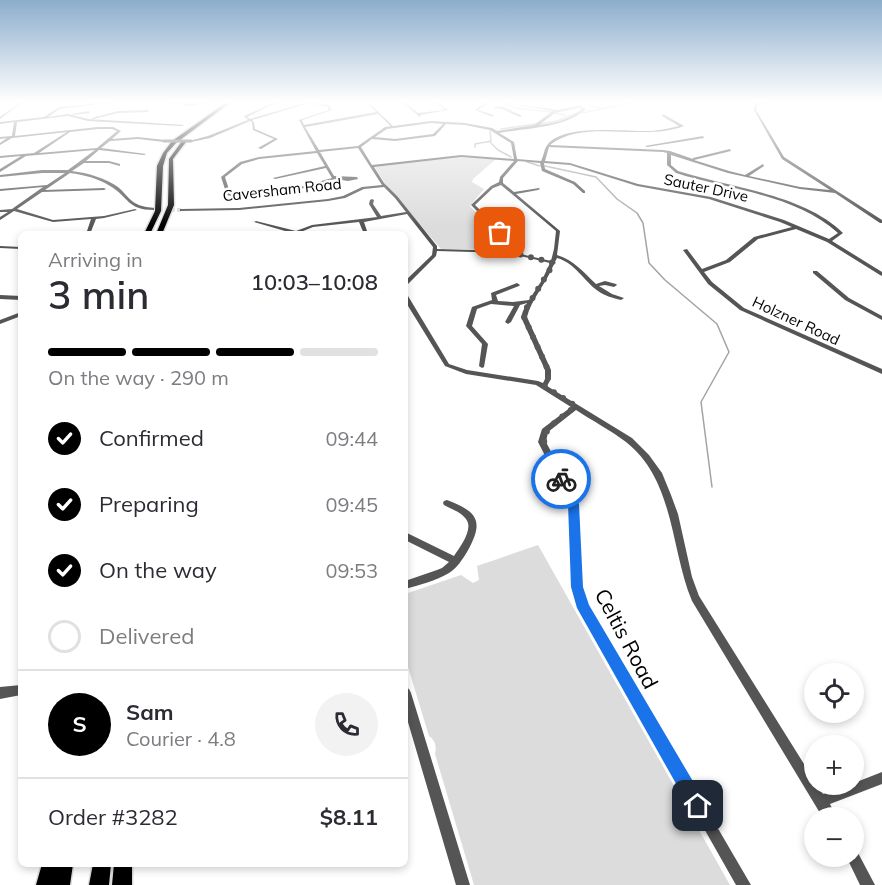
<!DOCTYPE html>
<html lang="en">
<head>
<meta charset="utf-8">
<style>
  :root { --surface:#fff; --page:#f2f2f3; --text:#2b2b33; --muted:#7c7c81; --line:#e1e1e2; --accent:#000 }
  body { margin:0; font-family:Mulish,sans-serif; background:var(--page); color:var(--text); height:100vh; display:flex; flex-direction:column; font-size:22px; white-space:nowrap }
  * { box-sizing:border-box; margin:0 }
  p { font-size:20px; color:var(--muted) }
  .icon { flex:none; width:33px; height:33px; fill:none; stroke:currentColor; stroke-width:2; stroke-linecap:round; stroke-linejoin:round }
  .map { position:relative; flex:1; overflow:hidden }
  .sheet { position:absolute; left:18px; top:231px; width:390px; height:636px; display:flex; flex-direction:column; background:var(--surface); border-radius:9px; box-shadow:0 3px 9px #0003 }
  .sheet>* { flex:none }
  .fabs { position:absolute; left:804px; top:663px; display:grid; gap:12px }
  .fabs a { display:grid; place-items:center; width:60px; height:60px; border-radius:50%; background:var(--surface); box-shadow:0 3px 9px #0003; font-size:30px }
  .pin { position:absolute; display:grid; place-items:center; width:51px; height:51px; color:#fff; margin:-26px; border-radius:12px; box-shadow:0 3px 9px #0006 }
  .courier { position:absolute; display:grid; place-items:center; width:60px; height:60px; margin:-30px; border:4px solid #1a73e8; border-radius:50%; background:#fff; color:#222; box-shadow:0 2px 8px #0007 }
  .overview em { font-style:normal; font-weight:600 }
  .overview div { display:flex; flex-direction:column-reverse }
  .overview { display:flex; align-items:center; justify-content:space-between; height:102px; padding:0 30px }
  h1 { font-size:39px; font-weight:600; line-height:45px }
  .bar { display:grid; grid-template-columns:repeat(4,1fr); gap:9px 6px; align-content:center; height:72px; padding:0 30px }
  .bar i { height:8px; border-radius:4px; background:var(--line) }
  .bar .current { background:var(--accent) }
  .bar p { grid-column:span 4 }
  .line { display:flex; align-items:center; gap:15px; padding:0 30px; border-top:2px solid var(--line) }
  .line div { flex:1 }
  .round { display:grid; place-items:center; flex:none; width:63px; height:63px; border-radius:32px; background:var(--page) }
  ol { padding:0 30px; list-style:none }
  li { display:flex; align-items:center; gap:18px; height:66px }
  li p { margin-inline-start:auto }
  li .icon { padding:6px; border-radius:50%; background:var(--accent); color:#fff; stroke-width:4 }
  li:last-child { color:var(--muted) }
  li i { width:33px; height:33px; border:3px solid var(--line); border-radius:50% }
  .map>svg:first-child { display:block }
</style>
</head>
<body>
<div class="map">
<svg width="882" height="885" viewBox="0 0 882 885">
  <rect width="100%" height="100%" fill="#fff"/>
  <path fill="#dcdcdc" d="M458 157 496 159 473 179 472 182 484 189 470 206 512 250 441 249 386 185 375 167Z
    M538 545 730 885H474L435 754C437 747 435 740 429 736L405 657V594L461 575 473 583 479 580 477 566Z"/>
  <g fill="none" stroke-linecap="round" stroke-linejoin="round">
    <path stroke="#a3a3a3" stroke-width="1.5" d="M502 102 516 108 551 112
      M580 102 599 108
      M555 113 565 115
      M582 113 634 102
      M540 124 557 121 577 113
      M501 129 535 124
      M490 142 498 150 511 157
      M475 147V144L491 141 490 131
      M527 162 540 166
      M545 166 596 177 617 199 637 213 643 223 649 263 665 280 717 324 729 352 701 402 712 487"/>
    <path stroke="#d9d9d9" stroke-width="4" stroke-dasharray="4 2" stroke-linecap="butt" d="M153 209 181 210"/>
    <g stroke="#dbdbdb" stroke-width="3">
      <path id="highway" d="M227 102H231L176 143 167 153 163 166 161 211 150 234H144L155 211 157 166 163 153 172 141Z
        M182 141 186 142 173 159 174 205 162 234H156L168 205 169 159Z
        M42 864H73L70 885H36Z
        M93 864H111L109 885H89Z
        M114 864H132V885H112Z"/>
    </g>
    <path fill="#555" fill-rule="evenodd" d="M21 102H23L0 119V117Z
      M110 102H117L60 109 48 117 68 114 88 119 184 125 182 126 88 121 68 116 17 122 15 136 98 127H113L121 131 112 139 138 137 165 140 164 142 138 139 110 141 101 148 146 154 144 155 99 150 86 161H109L120 164V166L109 163H84L72 171C88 173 105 178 118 187 123 191 127 197 132 201 138 206 146 207 154 208V210C127 210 129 197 110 186 98 178 84 175 70 173L45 190 104 188 106 189 104 190 42 192 17 209 53 220 104 216 135 209 137 210 104 218 96 219 90 234H86L91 219 53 222 14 211 0 220V217L8 212H0V210L12 209 43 187 0 191V189L47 185 65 173H42L0 177V175L42 170H68L95 150 26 156 0 172V169L21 156 0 158V156L34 153 67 132 12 138 0 145V143L7 138 0 139V137L12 136 14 122 0 124V122L44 117 59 107ZM98 129H112L117 131 97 148 39 153 70 132Z
      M162 102 192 104 212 102 192 106Z
      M275 102H278L247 117 250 119 308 102 329 105 332 110 302 120 304 125 376 112 366 102H368L393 126 431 121 465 123 492 128 497 131 534 125 553 111 501 102 558 110 582 105V107H579L585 108V110C563 128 527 128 499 133L514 142 517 159 541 161C544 156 544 148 548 144 565 123 627 132 652 131 662 130 670 128 679 126L662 116 663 114 684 126C643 142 584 118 550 145L663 150 670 151 693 159V158L730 149 731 151 694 160 729 171 745 175 763 164 764 166 749 176 800 187 830 190 782 159 754 110 755 104 767 102 757 105 756 110 784 157 882 220V223H880L835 193 800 189 728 173 671 155V165L678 171C731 188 803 194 843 233L832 241 882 272V276L880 275 827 242 796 229 758 239 730 262 704 272 712 282 744 308 882 369V374L740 310 708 284 683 250 687 249 702 269 726 260 754 237 792 227 780 222 709 199 637 186 570 165 544 163 545 169 575 182 585 191V193H583L573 184 542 171 540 163 518 161 503 178V183L514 192 539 188 540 189 538 190 516 194 560 231 557 255C574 260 583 272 596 284L605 281 616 284 617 285 614 287 605 285 599 286 612 294 624 298 621 300C613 298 605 296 598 291 584 281 575 263 557 258L555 262 556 263 554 264C547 282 531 300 527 317L551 370V379L547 386 632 438 649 455 662 473 671 495 678 514 692 577 699 596 814 780V784H817L823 794 849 784H854V783L882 772V784L830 804 837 818H823L692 601C670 548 675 481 626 442 612 431 591 420 576 410L548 432 546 442 578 504 582 587 588 606 751 885H736L579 608 572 587 570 504 538 442 542 429 571 407 536 385 466 374 445 366 405 301V294L408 296 449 364 467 370 538 381 543 383 545 379V370L521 317 523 311 527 303 520 305 511 322 508 324 505 322 514 306 491 304 477 309 472 326 488 344 484 367 482 368 479 366 482 344 466 326 472 307 492 300 491 293 517 283 520 285 519 286 496 295 498 301 513 302 529 300 542 280 550 263 508 253 437 251 436 256 407 285 405 286V281L432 255 433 247 407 214 364 222 368 234H364L359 222 313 227 296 234H290L292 233 254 222 256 221 296 231 312 225 377 217 369 204 370 200 372 199 374 200 373 204 381 216 406 212 395 198 384 187 364 189 345 198 328 201 239 210 180 211V209H181L239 208 328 199 343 196 362 187 382 185 358 148 320 152 334 176 357 177 358 179 348 181 335 179 297 190 268 197 241 198 227 195 221 177 240 162 259 157 316 151 299 120 329 110 327 107 310 103 252 120 254 122 255 129 278 139 261 149 258 148 274 139 253 130 252 122 250 121 210 138 191 142 189 141 208 136 248 120 244 116ZM578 108 582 109C569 120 555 123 539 125L555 113ZM378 114 391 126 385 127 358 146 319 150 305 127ZM431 123 443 124 433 134 395 139 375 137 387 129ZM446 124 465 125 490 130 511 143 514 159 461 155 372 165 361 147 372 139 395 141 435 136ZM549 147 663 152 667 153V165L676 173C730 190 794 194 838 233L829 239 784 220 711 197 638 184 570 163 545 161ZM317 153 325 166 273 178 275 179 326 168 332 178C298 187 265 200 230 193L225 177 242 164 259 159ZM461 157 514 161 500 177 499 182 491 186 471 205 511 245V251L437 249V246L397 196 384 183 374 167ZM501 185 556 231 554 249 551 261 516 253 515 244 475 205 493 188Z
      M402 102H404L418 113 445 110 435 102H437L448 110 420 115 421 116 420 117Z
      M487 102 489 103 478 110 493 115V117L475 110Z
      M495 106 504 107 522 116 520 117 502 109 494 108Z
      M149 110 148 112 118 113 93 119 92 118 118 111Z
      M89 111 90 113 73 115 72 114Z
      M703 136 704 138 647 147 645 146Z
      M0 246 21 247V249L0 248Z
      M813 271H817L849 298 882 316V320L845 300 813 273Z
      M0 295 21 296V300L0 299Z
      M21 312V316L0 324V320Z
      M447 500C479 512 484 522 467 552 462 560 457 568 449 573 436 581 419 585 405 589V581L437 570 442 568 449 562 405 540V532L454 556C460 547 474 529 466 519 461 512 451 509 444 505L443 503 444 501Z
      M21 685V695L0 699V687Z
      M405 687 409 689 411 693 470 885H456L405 712Z
      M854 850 857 851 875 885H860L846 856H854Z"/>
    <use href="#highway" fill="#000" fill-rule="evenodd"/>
    <path stroke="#555" stroke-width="3" d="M164 141H191"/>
  </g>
  <linearGradient id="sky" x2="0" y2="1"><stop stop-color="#8cadcc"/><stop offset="0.45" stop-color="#fff"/><stop offset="1" stop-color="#fff" stop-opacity="0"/></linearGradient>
  <rect width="882" height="226" fill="url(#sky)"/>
  <path fill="#1a73e8" d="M561 475 564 476 579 504 583 587 589 605 704 800 706 806 704 812 698 814 692 812 577 608 571 587 568 504 556 479Z"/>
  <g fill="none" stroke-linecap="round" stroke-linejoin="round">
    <path stroke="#595959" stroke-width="6" stroke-dasharray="0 10.8" d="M500 233 513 245 514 253 554 263 527 307 524 317 548 370V379L544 386 576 406C536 436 537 435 561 479"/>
  </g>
  <g text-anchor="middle" stroke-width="5" stroke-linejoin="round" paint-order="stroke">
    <g font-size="15" fill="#000" stroke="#fff">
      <text transform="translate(706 188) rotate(12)" y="5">Sauter Drive</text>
      <text transform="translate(282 190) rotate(-6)" y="5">Caversham Road</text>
      <text transform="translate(796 321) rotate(25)" y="5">Holzner Road</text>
    </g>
    <g font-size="21" fill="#000" stroke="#fff">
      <text transform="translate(626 639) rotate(62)" y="7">Celtis Road</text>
    </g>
  </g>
</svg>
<div class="fabs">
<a><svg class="icon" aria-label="locate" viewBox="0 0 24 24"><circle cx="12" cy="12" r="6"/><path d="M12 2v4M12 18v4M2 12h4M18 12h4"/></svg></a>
<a>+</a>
<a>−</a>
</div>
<div class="pin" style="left:500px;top:233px;background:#ea580c"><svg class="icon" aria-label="bag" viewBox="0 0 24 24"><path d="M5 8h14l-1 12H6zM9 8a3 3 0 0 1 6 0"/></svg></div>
<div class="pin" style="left:698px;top:806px;background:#1f2937"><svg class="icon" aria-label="home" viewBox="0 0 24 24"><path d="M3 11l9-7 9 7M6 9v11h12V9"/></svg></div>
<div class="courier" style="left:561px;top:479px"><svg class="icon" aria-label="bike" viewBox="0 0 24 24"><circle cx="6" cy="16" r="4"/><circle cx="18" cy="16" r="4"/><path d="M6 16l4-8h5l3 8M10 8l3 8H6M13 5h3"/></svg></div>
<section class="sheet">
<div class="overview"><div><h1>3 min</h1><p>Arriving in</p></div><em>10:03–10:08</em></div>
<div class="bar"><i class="current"></i><i class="current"></i><i class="current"></i><i></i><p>On the way · 290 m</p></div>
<ol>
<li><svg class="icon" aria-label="check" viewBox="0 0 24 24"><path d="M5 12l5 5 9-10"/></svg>Confirmed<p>09:44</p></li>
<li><svg class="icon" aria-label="check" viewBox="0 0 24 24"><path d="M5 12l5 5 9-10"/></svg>Preparing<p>09:45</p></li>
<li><svg class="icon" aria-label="check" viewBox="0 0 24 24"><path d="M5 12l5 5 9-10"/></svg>On the way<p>09:53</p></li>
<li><i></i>Delivered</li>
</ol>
<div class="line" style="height:108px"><b class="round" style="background:var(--accent);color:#fff">S</b><div><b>Sam</b><p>Courier · 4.8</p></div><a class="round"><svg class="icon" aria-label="phone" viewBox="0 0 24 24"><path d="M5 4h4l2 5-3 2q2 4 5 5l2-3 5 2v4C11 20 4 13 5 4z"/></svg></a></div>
<div class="line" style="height:78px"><div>Order #3282</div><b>$8.11</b></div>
</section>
</div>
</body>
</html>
